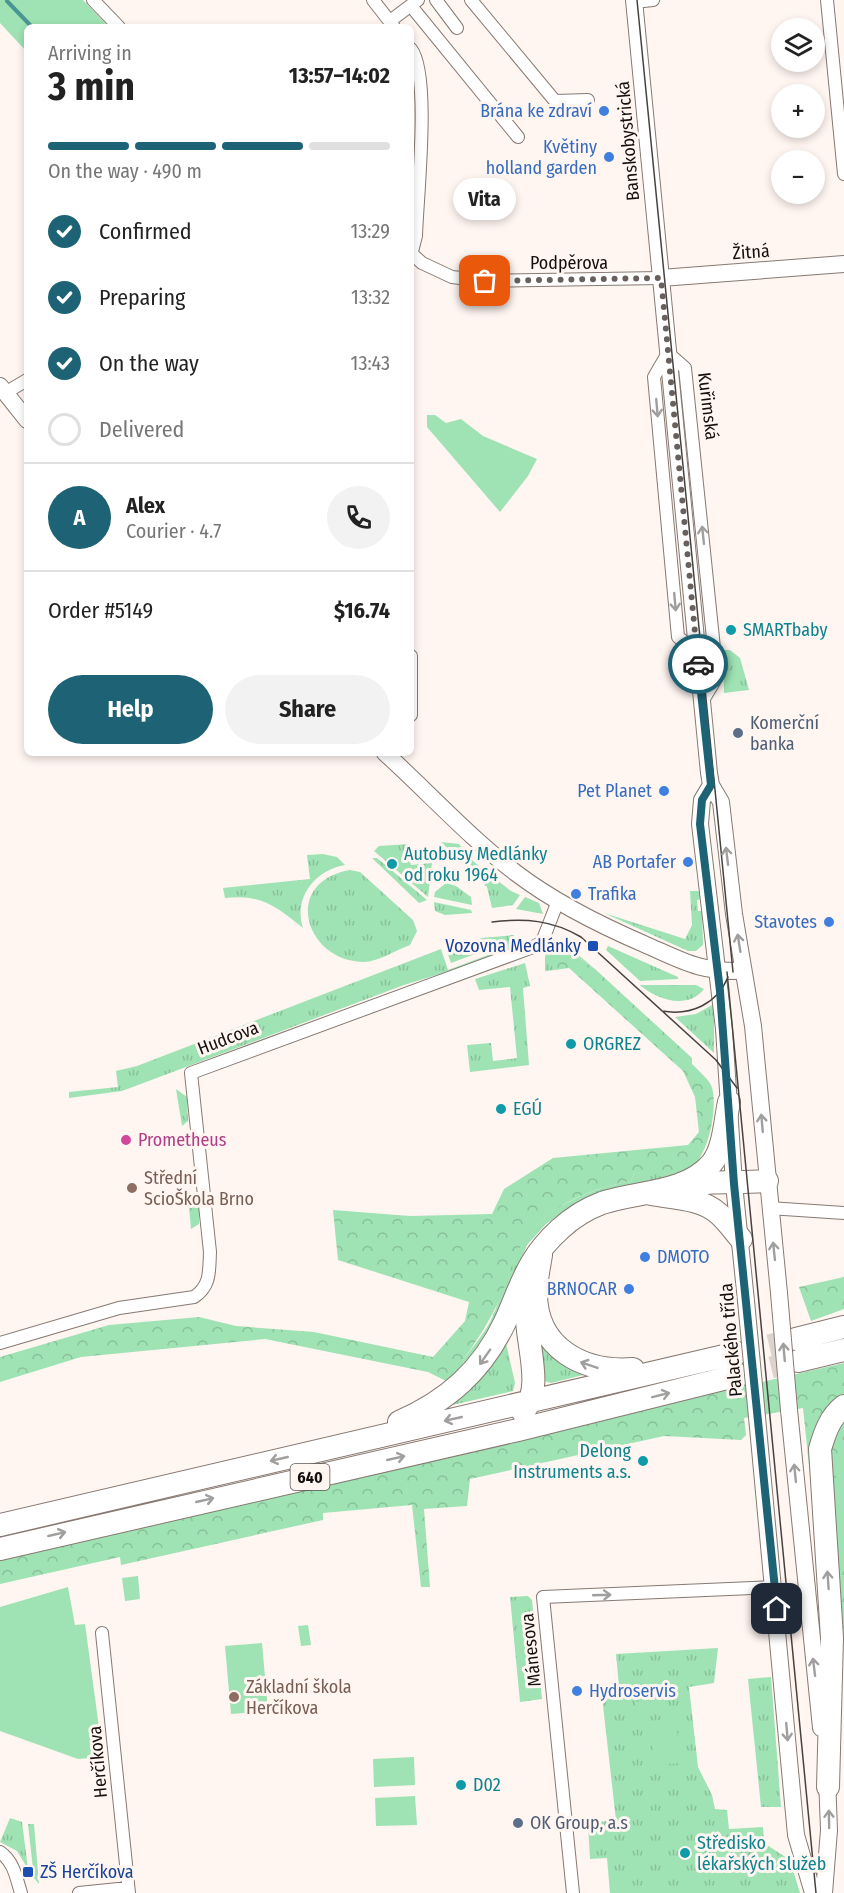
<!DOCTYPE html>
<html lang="en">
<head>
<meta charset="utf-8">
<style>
  :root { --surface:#fff; --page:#f2f2f2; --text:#222; --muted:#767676; --line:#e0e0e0; --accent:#1e6375 }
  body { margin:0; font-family:"Fira Sans Condensed",sans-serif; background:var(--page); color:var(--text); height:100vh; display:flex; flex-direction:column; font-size:22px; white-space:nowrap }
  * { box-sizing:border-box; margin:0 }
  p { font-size:20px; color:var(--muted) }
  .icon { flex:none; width:33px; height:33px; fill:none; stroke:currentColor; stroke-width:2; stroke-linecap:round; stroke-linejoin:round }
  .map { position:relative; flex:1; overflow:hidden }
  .sheet { position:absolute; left:24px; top:24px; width:390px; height:732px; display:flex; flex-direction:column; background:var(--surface); border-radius:9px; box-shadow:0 3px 9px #0003 }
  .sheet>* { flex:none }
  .buttons { position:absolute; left:771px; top:18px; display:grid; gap:12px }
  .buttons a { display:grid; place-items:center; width:54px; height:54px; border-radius:50%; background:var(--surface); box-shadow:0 3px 9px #0003; font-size:30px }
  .pin { position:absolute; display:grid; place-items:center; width:51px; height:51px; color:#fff; margin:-26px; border-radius:12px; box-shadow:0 3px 9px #0006 }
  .courier { position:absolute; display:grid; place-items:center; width:60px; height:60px; margin:-30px; border:4px solid #1e6375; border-radius:50%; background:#fff; color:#222; box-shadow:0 2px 8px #0007 }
  .bubble { position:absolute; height:42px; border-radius:21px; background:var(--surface); box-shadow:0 3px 9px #0003; font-size:20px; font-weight:700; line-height:42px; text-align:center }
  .headline em { font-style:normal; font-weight:700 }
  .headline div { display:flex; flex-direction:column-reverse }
  .headline { display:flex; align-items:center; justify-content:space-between; height:102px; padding:0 24px }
  h1 { font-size:39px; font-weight:700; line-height:45px }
  .bar { display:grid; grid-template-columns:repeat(4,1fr); gap:9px 6px; align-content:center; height:72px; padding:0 24px }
  .bar i { height:8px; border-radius:4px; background:var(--line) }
  .bar .on { background:var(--accent) }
  .bar p { grid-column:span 4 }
  .line { display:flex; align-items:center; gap:15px; padding:0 24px; border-top:2px solid var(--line) }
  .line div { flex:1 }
  .round { display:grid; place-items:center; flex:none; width:63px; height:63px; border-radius:32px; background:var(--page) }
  ol { padding:0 24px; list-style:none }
  li { display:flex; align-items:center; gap:18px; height:66px }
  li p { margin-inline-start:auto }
  li .icon { padding:6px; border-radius:50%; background:var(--accent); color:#fff; stroke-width:4 }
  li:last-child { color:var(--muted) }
  li i { width:33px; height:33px; border:3px solid var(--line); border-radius:50% }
  .cta { display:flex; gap:12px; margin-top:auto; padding:12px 24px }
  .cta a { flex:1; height:69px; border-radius:36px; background:var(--accent); color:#fff; font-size:24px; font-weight:700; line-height:69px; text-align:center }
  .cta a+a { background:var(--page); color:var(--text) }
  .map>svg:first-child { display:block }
</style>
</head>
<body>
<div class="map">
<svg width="844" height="1893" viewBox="0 0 844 1893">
  <defs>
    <pattern id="grass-tufts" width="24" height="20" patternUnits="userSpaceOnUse" patternTransform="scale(1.5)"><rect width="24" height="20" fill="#9fe2b3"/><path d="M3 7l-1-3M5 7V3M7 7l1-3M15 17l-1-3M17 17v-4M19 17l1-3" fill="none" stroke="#88c199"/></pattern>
    <pattern id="forest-crowns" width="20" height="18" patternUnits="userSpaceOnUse" patternTransform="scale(1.5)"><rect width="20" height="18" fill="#9fe2b3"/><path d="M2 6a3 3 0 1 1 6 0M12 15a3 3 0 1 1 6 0" fill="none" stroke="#88c199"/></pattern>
  </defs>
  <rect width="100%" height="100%" fill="#fff5f1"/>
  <path fill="url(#grass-tufts)" d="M723 650H730L740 658 749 690 724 693Z
    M441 842 459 844 474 862 511 891 520 895 513 905 492 908 487 887Z
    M409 844 411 865 432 863 428 897 374 851 379 846Z
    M323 854 337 857 345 865C315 870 293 898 303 928 275 906 262 894 225 898L223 888 310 879 307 855Z
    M372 858H377L427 900 419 903Z
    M350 870 360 872 413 920 417 931 410 945C396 950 378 962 363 962 305 961 281 882 350 870Z
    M446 883 456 886 471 897 472 905 434 897 435 892Z
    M690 891H700L701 899 697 900 698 911H702L703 945 696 951H688L604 913 685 939 692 925Z
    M525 897 539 903 543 914 516 909Z
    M434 902 471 910 472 913 445 915 435 911Z
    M514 935 516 950 404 985 122 1091 69 1098V1092L118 1087 116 1071 137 1066 441 949 448 970 496 952 495 940H482L483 951 451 963 447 951 482 938Z
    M554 943 576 953 595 969 575 955 557 954 553 967 555 970 545 971V956Z
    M608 946 678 977V979L640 981 606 950Z
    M525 963 530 986 523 988 529 1065 470 1072 467 1045 491 1043 493 1061 517 1058 510 987 479 990 475 979Z
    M640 985H696L704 989C688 1010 657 1000 640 985Z
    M714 1004V1053L675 1017 696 1014Z
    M176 1089 187 1097 188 1121 182 1126Z
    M699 1159 704 1163 681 1176 605 1190 574 1204 546 1224 527 1245 500 1312 465 1368 463 1360C472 1348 483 1335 490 1322 502 1297 508 1269 521 1244 542 1208 592 1188 631 1181L634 1173 690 1167Z
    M188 1196 194 1197 199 1204V1224L191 1229Z
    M534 1324 587 1374 551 1383 541 1380Z
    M506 1343 515 1383 513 1391 448 1406Z
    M528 1596 532 1600 542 1699 520 1702 510 1597Z
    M718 1648 714 1683 689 1687 698 1767 712 1795 715 1809 727 1810 729 1829 763 1827 764 1843 790 1860 800 1893H610L607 1858 590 1859 588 1823 616 1820 601 1688 619 1686 616 1654Z
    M771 1677 781 1807H761L748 1679Z
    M10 1818 22 1822 28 1869 17 1851 0 1842Z
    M28 1824H34L39 1884 34 1878Z"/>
  <path fill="url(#forest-crowns)" d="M557 954 575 955 595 969 692 1058V1064C698 1070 707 1078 711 1085 719 1102 709 1159 690 1167 677 1173 648 1172 634 1173L631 1181C592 1188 543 1207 522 1244 512 1260 508 1279 501 1296 491 1319 478 1339 463 1360L465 1368 450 1383 428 1372 265 1339 81 1357 0 1382V1357L109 1325 199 1317 236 1326 314 1332 433 1357 465 1321 469 1302 338 1260 333 1210 410 1216 492 1214 504 1189 553 1158 688 1145 699 1132 695 1097 683 1071 569 968 555 970 550 963Z
    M844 1277V1309L811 1321 799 1287Z
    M844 1363V1397L812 1495 803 1408 744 1418 746 1435 741 1440 664 1436 470 1479 467 1506 424 1509 430 1587H421L412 1505 323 1513V1520L121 1565 120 1557 0 1584V1559Z
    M844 1417V1651L828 1455Z"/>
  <path fill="#9fe2b3" d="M0 0H83L109 27H27V52L0 23Z
    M427 415H435L446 423 461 419 483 436 537 459 528 476 500 512 427 427Z
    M844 1454V1554L837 1555C834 1523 829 1483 844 1454Z
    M138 1576 140 1599 125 1601 122 1578Z
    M68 1587 75 1625 85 1624 103 1757 78 1759 0 1731V1607Z
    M308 1625 311 1645 301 1646 298 1626Z
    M262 1643 268 1711 231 1714 225 1646Z
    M647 1700 650 1721 676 1718 680 1763 654 1765 650 1725 638 1726 635 1702Z
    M414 1757 415 1785 374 1787 373 1759Z
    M415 1796 417 1825 376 1826 375 1798Z"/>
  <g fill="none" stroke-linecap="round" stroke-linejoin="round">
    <path stroke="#4a9695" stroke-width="4" d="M7 1 32 27"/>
    <path stroke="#dcd3cf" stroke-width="22" stroke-dasharray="22 11" stroke-linecap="butt" d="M737 1353 796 1339
      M739 1375 798 1361"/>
    <g stroke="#877972" stroke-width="14">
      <path id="street" d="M93 0 119 27
        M373 0 394 27
        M436 0 457 28
        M471 0 555 101 588 100
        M827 0 844 174
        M634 2 653 0
        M411 6 518 137
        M390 21 418 0
        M411 49C431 74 417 198 416 236L411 255
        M412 254 422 263 452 277 485 281 661 278
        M5 393 27 380
        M697 652 678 637 654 377 668 353 685 368 717 677 702 702
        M411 656V715
        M769 1208 844 1213
        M0 1343 119 1308 194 1297C211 1286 209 1271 210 1252L191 1073 533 947 542 942 558 901
        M102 1633 129 1893
        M0 1852C14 1862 16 1877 21 1893
        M79 1893 128 1888
        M573 1893 543 1597 775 1587"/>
    </g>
    <g stroke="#877972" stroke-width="18">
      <path id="secondary" d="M634 0 709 773 711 785 721 802 734 914 753 1026 779 1293
        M661 278 844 264
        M0 386 27 420
        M385 753C429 793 470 838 516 873 554 902 600 925 644 944 683 961 699 972 743 971
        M711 785 702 800 700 824 724 1029 734 1184 746 1301
        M789 1410 821 1728
        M757 1417 796 1835 813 1893
        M824 1893 829 1830 827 1777"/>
    </g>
    <g stroke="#877972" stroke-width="24">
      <path id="highway" d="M685 1185C713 1181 739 1183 767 1181
        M651 1194C673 1198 702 1198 719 1214 727 1221 734 1231 741 1239
        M541 1255C539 1268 536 1280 536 1293 536 1348 583 1373 633 1369
        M796 1339 844 1327
        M798 1361 844 1350
        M523 1412C547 1384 521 1335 528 1299
        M399 1422C447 1401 482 1371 505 1322 522 1284 527 1259 560 1229 572 1218 586 1209 602 1203 637 1191 686 1194 712 1163 724 1148 725 1120 729 1102
        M0 1525 737 1353
        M0 1549 518 1430 739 1375
        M828 1787 832 1638 820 1449C825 1432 830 1417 844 1406"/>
    </g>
    <use href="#street" stroke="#fff" stroke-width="12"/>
    <use href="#secondary" stroke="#fff" stroke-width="16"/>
    <use href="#highway" stroke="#fff" stroke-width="22"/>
    <path stroke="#48423f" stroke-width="1.5" d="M637 0 733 972
      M492 922C525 918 552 920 581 937L716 1060 737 1088
      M727 972 816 1893
      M662 1011C691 1016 717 1004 728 977"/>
    <g stroke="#877972" stroke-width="18" stroke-linecap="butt">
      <path id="secondary-bridge" d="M779 1293 789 1410
        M746 1301 757 1417"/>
    </g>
    <use href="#secondary-bridge" stroke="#fff" stroke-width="16"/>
  </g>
  <defs><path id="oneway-shaft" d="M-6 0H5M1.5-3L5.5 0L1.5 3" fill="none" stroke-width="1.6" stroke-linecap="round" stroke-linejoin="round" transform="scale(1.5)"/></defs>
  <g stroke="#a19f9e">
    <use href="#oneway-shaft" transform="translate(657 408) rotate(85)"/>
    <use href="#oneway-shaft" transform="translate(703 535) rotate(-96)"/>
    <use href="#oneway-shaft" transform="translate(675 602) rotate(85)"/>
    <use href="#oneway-shaft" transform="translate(727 856) rotate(-97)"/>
    <use href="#oneway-shaft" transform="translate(739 943) rotate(-99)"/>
    <use href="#oneway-shaft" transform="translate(762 1123) rotate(-95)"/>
    <use href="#oneway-shaft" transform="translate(774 1251) rotate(-96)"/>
    <use href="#oneway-shaft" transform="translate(784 1352) rotate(-95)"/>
    <use href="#oneway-shaft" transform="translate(485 1357) rotate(125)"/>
    <use href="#oneway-shaft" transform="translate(589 1365) rotate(-161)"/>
    <use href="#oneway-shaft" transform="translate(661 1395) rotate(-14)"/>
    <use href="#oneway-shaft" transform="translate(453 1419) rotate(167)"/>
    <use href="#oneway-shaft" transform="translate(396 1458) rotate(-13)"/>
    <use href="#oneway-shaft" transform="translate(279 1459) rotate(167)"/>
    <use href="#oneway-shaft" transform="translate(795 1473) rotate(-96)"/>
    <use href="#oneway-shaft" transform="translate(205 1500) rotate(-13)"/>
    <use href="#oneway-shaft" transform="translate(57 1534) rotate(-13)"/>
    <use href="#oneway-shaft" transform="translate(828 1580) rotate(-94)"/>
    <use href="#oneway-shaft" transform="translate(602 1595) rotate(-2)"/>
    <use href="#oneway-shaft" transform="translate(814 1667) rotate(-97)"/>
    <use href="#oneway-shaft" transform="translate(787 1732) rotate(85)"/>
    <use href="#oneway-shaft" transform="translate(829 1819) rotate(-91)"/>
  </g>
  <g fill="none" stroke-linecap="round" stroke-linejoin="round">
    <path stroke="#67605d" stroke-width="6" stroke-dasharray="0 10.8" d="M485 281 661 278 698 664"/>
    <path stroke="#1e6375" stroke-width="8" d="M698 664 711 785 702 800 700 824 720 991 734 1184 777 1609"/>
  </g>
  <g fill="#3f7fe0" stroke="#fff5f1" stroke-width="2">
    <circle cx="604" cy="111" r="6"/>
    <circle cx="609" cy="157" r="6"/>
    <circle cx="664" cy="791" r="6"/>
    <circle cx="688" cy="862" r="6"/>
    <circle cx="576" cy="894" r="6"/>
    <circle cx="829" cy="922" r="6"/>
    <circle cx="645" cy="1257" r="6"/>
    <circle cx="629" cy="1289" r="6"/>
    <circle cx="577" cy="1691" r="6"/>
  </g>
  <g fill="#0f9aa8" stroke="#fff5f1" stroke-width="2">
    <circle cx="731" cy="630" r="6"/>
    <circle cx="392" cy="864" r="6"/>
    <circle cx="571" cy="1044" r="6"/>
    <circle cx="501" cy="1109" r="6"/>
    <circle cx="643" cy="1461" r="6"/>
    <circle cx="461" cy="1785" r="6"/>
    <circle cx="685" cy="1853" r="6"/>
  </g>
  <g fill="#5c6f8a" stroke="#fff5f1" stroke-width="2">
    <circle cx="738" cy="733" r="6"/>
    <circle cx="518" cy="1823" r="6"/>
  </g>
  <g fill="#1a4fb4" stroke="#fff5f1" stroke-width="2">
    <rect x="587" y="940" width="12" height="12" rx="3"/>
    <rect x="22" y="1866" width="12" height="12" rx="3"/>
  </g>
  <circle fill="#d1479c" stroke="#fff5f1" stroke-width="2" cx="126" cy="1140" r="6"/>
  <g fill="#8d6e63" stroke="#fff5f1" stroke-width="2">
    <circle cx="132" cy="1188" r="6"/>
    <circle cx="234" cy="1697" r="6"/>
  </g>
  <g text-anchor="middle" stroke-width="6" stroke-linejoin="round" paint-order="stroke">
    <rect fill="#fff5f1" stroke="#5b5551" stroke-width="1.5" x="290.5" y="1464" width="39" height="26" rx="4.5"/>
    <g font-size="16" font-weight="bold" fill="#15100d">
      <text x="310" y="1483">640</text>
    </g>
    <g font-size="18" fill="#366cbe" stroke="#fff5f1" text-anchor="end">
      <text x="592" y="117">Brána ke zdraví</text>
      <text x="597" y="153">Květiny<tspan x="597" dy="21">holland garden</tspan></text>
      <text x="652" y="797">Pet Planet</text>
      <text x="676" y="868">AB Portafer</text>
      <text x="588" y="900" text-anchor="start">Trafika</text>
      <text x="817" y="928">Stavotes</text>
      <text x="657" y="1263" text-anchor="start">DMOTO</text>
      <text x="617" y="1295">BRNOCAR</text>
      <text x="589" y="1697" text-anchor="start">Hydroservis</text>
    </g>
    <g font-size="18" fill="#15100d" stroke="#fff5f1">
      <text transform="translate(628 141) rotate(-95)" y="6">Banskobystrická</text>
      <text transform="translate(751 252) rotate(-4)" y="6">Žitná</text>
      <text x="569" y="269">Podpěrova</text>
      <text transform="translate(708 406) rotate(83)" y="6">Kuřimská</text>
      <text transform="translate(228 1038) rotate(-21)" y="6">Hudcova</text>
      <text transform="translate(731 1340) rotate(-95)" y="6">Palackého třída</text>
      <text transform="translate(531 1650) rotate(-96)" y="6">Mánesova</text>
      <text transform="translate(98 1762) rotate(-95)" y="6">Herčíkova</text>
    </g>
    <g font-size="18" fill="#0d838f" stroke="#fff5f1" text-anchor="start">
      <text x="743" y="636">SMARTbaby</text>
      <text x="404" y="860">Autobusy Medlánky<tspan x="404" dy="21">od roku 1964</tspan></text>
      <text x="583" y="1050">ORGREZ</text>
      <text x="513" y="1115">EGÚ</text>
      <text x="631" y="1457" text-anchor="end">Delong<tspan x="631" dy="21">Instruments a.s.</tspan></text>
      <text x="473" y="1791">D02</text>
      <text x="697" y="1849">Středisko<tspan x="697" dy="21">lékařských služeb</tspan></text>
    </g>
    <g font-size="18" fill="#4e5e75" stroke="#fff5f1" text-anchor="start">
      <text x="750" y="729">Komerční<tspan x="750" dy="21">banka</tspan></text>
      <text x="530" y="1829">OK Group, a.s</text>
    </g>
    <g font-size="18" fill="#164399" stroke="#fff5f1" text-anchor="end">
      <text x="581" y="952">Vozovna Medlánky</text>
      <text x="40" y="1878" text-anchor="start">ZŠ Herčíkova</text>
    </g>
    <g font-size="18" fill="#b23c85" stroke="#fff5f1" text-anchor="start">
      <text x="138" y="1146">Prometheus</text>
    </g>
    <g font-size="18" fill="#785e54" stroke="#fff5f1" text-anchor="start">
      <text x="144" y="1184">Střední<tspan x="144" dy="21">ScioŠkola Brno</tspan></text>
      <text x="246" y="1693">Základní škola<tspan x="246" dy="21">Herčíkova</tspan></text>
    </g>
  </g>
</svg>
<div class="buttons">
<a><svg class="icon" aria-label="layers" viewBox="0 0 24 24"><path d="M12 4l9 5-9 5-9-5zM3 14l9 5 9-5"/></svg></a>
<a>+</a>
<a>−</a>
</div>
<div class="pin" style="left:485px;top:281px;background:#ea580c"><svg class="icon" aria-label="bag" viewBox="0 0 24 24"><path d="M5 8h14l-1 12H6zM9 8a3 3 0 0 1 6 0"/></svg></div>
<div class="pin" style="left:777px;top:1609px;background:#1f2937"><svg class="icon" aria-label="home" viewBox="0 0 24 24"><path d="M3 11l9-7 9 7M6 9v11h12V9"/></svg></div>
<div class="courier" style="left:698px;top:664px"><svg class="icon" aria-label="car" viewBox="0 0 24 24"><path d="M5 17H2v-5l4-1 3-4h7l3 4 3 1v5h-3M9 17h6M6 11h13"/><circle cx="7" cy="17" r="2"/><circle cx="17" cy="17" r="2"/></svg></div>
<div class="bubble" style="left:453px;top:178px;width:63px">Vita</div>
<section class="sheet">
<div class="headline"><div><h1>3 min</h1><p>Arriving in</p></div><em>13:57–14:02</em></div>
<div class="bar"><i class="on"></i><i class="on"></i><i class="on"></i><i></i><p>On the way · 490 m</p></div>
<ol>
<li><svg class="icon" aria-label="check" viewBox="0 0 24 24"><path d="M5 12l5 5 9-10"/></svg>Confirmed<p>13:29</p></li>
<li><svg class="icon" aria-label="check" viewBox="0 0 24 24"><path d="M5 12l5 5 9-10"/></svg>Preparing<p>13:32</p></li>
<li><svg class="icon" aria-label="check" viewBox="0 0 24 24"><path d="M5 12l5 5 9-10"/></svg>On the way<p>13:43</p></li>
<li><i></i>Delivered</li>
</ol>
<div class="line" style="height:108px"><b class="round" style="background:var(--accent);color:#fff">A</b><div><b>Alex</b><p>Courier · 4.7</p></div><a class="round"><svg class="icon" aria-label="phone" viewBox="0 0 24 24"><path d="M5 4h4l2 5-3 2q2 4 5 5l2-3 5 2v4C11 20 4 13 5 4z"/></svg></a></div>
<div class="line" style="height:78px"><div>Order #5149</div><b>$16.74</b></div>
<div class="cta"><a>Help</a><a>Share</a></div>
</section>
</div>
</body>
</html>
